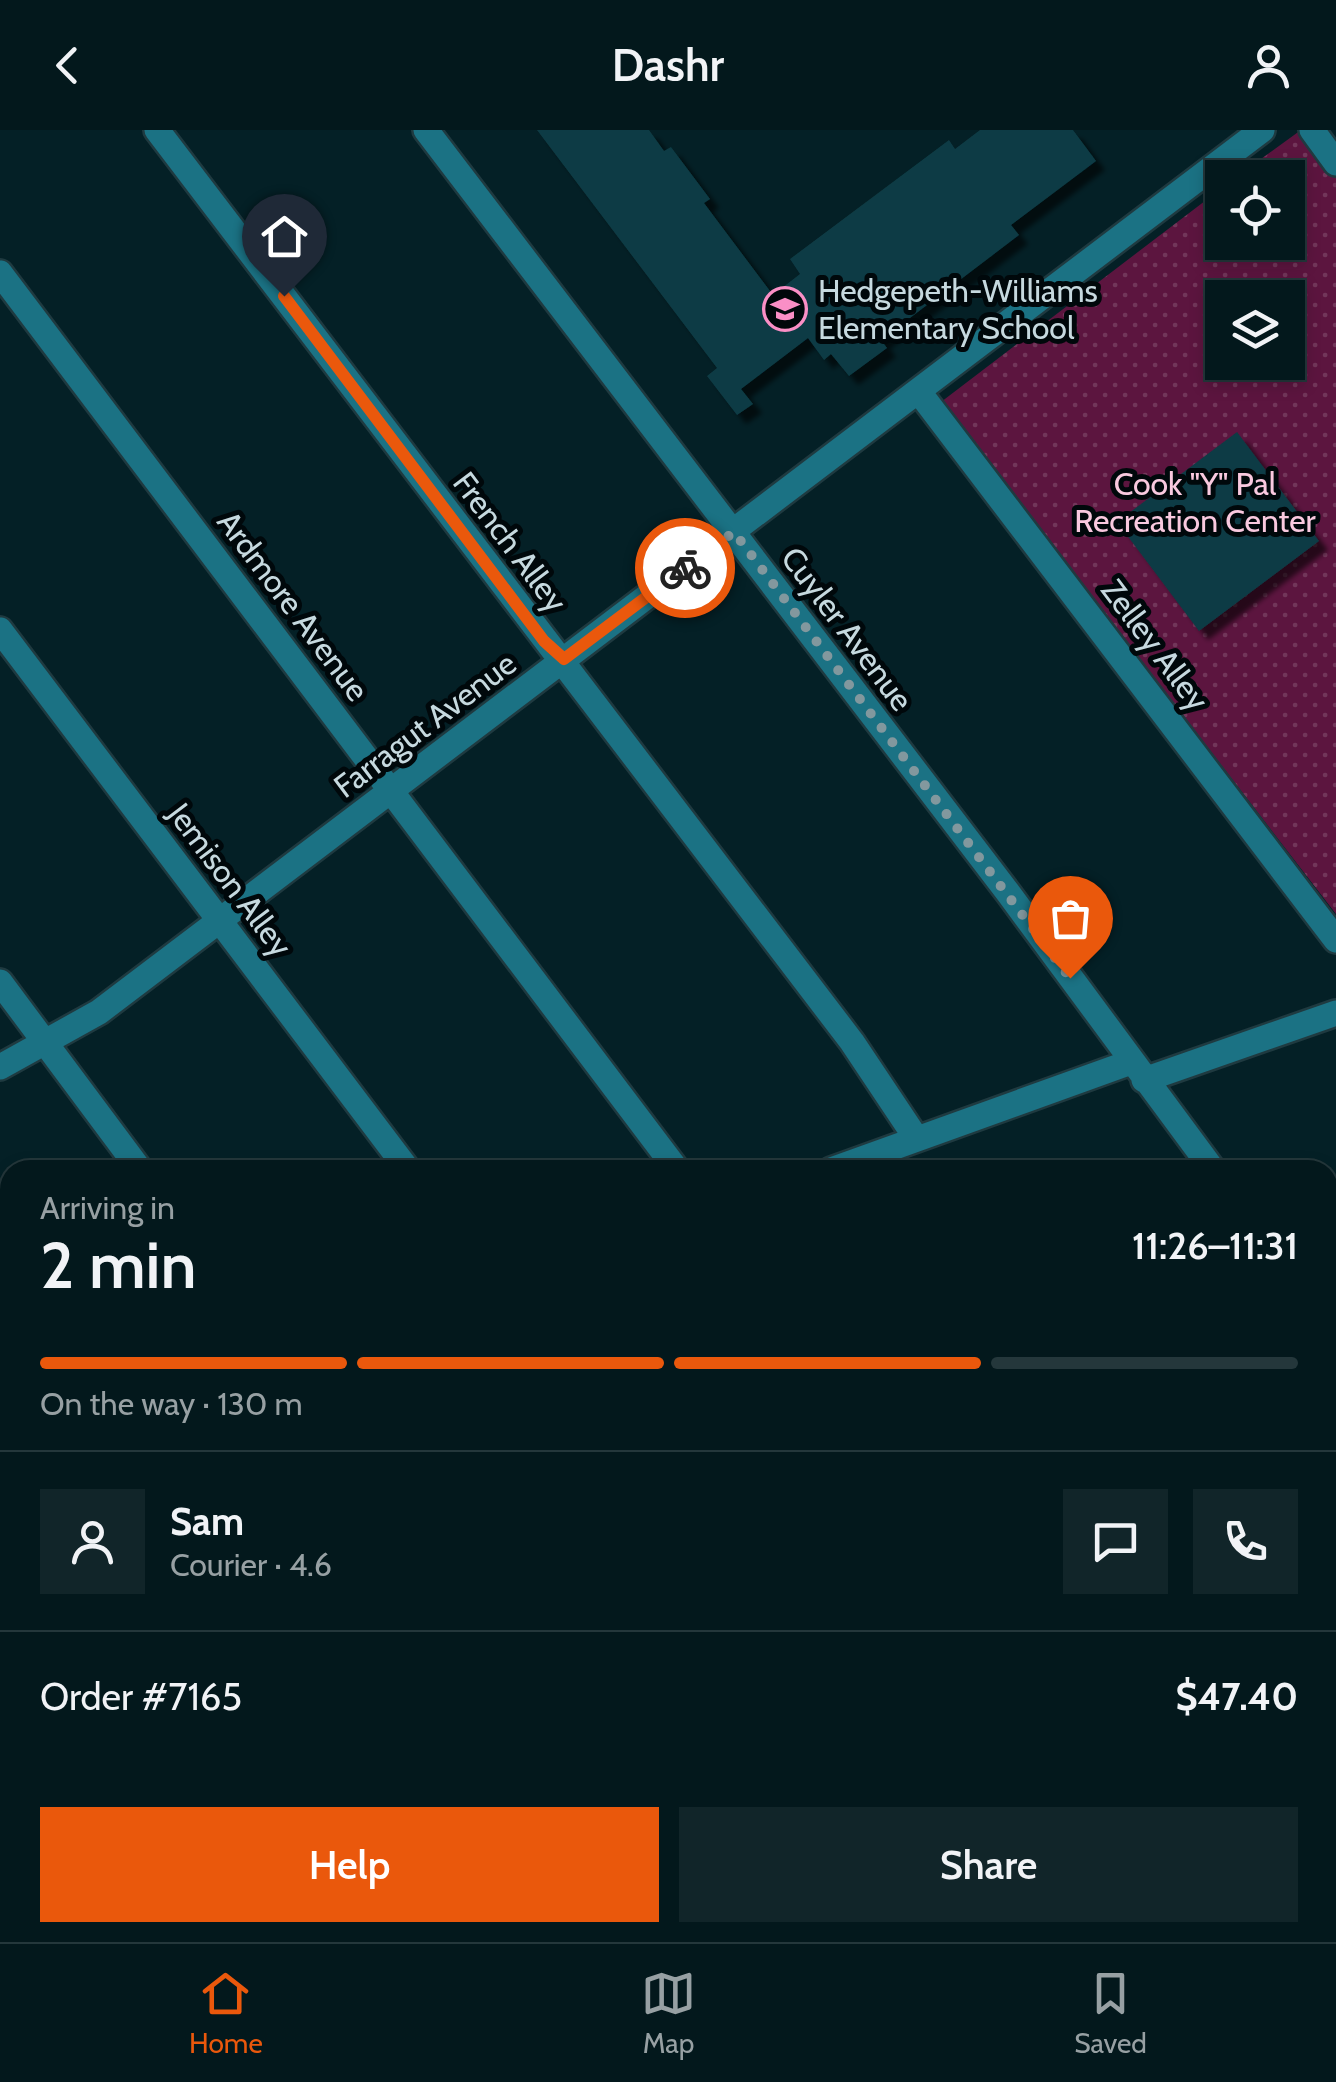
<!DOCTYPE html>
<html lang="en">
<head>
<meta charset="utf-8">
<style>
  :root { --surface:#03181c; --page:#112529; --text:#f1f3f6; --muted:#97a0a3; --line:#24373b; --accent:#ea580c }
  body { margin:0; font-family:Cabin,sans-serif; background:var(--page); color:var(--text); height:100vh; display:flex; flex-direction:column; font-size:38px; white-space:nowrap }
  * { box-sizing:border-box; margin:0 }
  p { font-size:32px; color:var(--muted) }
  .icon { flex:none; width:55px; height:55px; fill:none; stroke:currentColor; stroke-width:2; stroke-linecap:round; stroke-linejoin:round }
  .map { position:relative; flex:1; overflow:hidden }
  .details { position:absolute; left:0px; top:1030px; width:1338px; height:782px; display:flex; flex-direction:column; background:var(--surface); border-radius:30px 30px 0 0; box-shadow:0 5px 15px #0003,0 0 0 2px var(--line) }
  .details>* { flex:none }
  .controls { position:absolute; left:1205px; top:30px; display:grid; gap:20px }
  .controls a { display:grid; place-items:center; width:100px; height:100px; border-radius:0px; background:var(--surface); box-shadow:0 5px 15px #0003,0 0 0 2px var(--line); font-size:50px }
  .pin { position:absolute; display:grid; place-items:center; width:85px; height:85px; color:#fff; margin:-102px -42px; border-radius:50% 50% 50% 0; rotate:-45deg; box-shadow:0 0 10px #0007 }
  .pin .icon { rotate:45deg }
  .courier { position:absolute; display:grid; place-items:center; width:100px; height:100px; margin:-50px; border:8px solid #ea580c; border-radius:50%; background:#fff; color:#222; box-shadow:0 2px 12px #0007 }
  .headline em { font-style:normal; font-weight:600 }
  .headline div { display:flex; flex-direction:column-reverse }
  .headline { display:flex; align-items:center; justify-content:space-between; height:170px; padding:0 40px }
  h1 { font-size:65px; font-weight:600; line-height:75px }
  .bar { display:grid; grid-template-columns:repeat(4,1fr); gap:15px 10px; align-content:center; height:120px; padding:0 40px }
  .bar i { height:12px; border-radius:8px; background:var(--line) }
  .bar .on { background:var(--accent) }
  .bar p { grid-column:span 4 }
  .line { display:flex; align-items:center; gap:25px; padding:0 40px; border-top:2px solid var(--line) }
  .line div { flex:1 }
  .round { display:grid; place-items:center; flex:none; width:105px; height:105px; border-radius:0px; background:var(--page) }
  .primary-button { display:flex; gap:20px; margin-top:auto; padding:20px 40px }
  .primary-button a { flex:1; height:115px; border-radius:0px; background:var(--accent); color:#fff; font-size:40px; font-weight:600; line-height:115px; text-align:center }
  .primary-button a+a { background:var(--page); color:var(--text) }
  header { display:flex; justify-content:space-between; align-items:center; height:130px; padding:0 40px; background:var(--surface); font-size:45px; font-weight:600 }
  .tab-bar { display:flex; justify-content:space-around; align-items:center; height:140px; border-top:2px solid var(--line); background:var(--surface); font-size:28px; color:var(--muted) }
  .tab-bar a { display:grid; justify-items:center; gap:5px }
  .tab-bar .on { color:var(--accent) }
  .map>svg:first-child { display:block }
</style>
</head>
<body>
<header><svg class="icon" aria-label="back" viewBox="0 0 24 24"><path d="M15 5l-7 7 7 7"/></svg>Dashr<svg class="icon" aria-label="person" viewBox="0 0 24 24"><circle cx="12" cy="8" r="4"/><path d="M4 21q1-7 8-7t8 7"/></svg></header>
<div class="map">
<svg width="1336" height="1812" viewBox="0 0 1336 1812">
  <defs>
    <pattern id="grass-dots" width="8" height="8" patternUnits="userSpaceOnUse" patternTransform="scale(2.5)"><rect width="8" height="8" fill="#5c153f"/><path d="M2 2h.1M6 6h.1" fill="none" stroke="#72365a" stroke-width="1.8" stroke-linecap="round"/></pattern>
    <filter id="shadow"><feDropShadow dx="9" dy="9" stdDeviation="2.5" flood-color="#0009"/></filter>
  </defs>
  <rect width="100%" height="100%" fill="#042026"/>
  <path fill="url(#grass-dots)" fill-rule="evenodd" d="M1301 0 1336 47V784L941 272 1222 58V112H1288V48L1236 47ZM1222 168H1288V232H1222Z
    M833 1803H979L985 1812H838Z"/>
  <path fill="#0f3b44" filter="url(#shadow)" d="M537 0H649L664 21 671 17 710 69 704 73 773 165 800 144 790 129 949 10 955 19 980 0H1073L1096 31 1011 95 1019 105 881 210 887 218 849 246 831 224 824 230 808 208 741 259 753 274 737 285 707 246 717 238Z
    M1237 302 1319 411 1199 501 1117 392Z
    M1336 1187V1317L1328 1320V1190Z
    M1328 1700 1333 1708 1336 1706V1747L1328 1753Z
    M1336 1762V1791L1333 1793 1328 1785V1768Z
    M82 1802H89L92 1812H56Z
    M127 1802H140L143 1812H101Z
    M422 1802H486L470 1812H428Z
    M677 1802H714L698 1812 692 1808 683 1812Z
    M736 1802H783L789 1812H719Z
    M1114 1802H1144L1136 1812H1101Z"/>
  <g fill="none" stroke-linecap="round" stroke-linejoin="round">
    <g stroke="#1f3a40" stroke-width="30">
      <path id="minor" d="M157 0 852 912 916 1008
        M426 0 1009 764 1213 1040
        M1312 0 1336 33
        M0 143 677 1040
        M919 262 1336 810
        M0 500 408 1040
        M0 852 140 1040
        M0 937 99 882 1262 0
        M1144 950 1336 883
        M831 1040 1131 932
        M0 1301 10 1298
        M1328 1453 1336 1450
        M1328 1585 1336 1597
        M380 1802 385 1812
        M603 1802 608 1812
        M818 1802 824 1812
        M998 1802 1004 1812
        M1236 1802 1242 1812
        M245 1812 270 1802"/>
    </g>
    <g stroke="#1f3a40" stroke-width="30">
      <path id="major" d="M1328 1142 1336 1139
        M0 1602 10 1598"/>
    </g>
    <path stroke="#576f75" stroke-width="6" stroke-dasharray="2.5 8" stroke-linecap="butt" d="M907 1802 913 1812"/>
    <use href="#minor" stroke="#1b7284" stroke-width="25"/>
    <use href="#major" stroke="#34c7e5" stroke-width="25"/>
  </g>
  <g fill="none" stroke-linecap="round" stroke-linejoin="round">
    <path stroke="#82989e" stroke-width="10" stroke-dasharray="0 18" d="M685 438 734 402 1070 848"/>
    <path stroke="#ea580c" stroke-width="12" d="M284 166 544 511 564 529 685 438"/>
  </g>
  <defs>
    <g id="school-ring" transform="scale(2.25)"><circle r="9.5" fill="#00080b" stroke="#fa8fc6" stroke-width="1.5"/><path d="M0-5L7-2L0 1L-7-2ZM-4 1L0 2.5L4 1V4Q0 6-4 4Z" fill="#fa8fc6"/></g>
  </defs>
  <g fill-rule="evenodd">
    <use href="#school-ring" x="785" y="179"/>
  </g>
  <g text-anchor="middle" stroke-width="10" stroke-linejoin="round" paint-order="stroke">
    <g font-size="32" fill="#c6d9df" stroke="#00080b" text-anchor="start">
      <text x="818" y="172">Hedgepeth-Williams<tspan x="818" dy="37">Elementary School</tspan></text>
    </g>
    <g font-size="32" fill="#f9c9df" stroke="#00080b">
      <text x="1195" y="365">Cook "Y" Pal<tspan x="1195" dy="37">Recreation Center</tspan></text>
    </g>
    <g font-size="32" fill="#c6d9df" stroke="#00080b">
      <text transform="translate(510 412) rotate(53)" y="11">French Alley</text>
      <text transform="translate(293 476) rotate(53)" y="11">Ardmore Avenue</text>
      <text transform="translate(847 499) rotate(53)" y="11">Cuyler Avenue</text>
      <text transform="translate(1155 515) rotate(53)" y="11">Zelley Alley</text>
      <text transform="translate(425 595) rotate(-37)" y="11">Farragut Avenue</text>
      <text transform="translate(230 750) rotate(53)" y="11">Jemison Alley</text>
    </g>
  </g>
</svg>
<div class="controls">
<a><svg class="icon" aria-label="locate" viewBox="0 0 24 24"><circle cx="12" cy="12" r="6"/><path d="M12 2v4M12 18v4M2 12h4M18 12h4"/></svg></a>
<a><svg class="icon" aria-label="layers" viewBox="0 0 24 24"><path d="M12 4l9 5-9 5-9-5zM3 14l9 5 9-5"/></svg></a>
</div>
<div class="pin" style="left:1070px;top:848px;background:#ea580c"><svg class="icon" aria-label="bag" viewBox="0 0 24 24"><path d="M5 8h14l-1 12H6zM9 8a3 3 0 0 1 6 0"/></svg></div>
<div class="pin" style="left:284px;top:166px;background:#1f2937"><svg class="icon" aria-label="home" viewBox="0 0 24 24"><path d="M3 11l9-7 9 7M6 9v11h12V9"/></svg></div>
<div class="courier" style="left:685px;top:438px"><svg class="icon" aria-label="bike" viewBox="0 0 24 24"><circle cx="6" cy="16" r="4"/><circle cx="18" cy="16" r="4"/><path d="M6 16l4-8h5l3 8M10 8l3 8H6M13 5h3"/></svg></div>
<section class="details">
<div class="headline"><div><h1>2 min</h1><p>Arriving in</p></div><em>11:26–11:31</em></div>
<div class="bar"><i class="on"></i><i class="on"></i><i class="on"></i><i></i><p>On the way · 130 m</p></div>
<div class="line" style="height:180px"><a class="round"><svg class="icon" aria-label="person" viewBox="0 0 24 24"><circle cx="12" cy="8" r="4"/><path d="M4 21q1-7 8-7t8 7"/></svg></a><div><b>Sam</b><p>Courier · 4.6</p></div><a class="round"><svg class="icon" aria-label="chat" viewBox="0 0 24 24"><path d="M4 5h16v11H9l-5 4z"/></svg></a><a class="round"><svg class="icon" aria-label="phone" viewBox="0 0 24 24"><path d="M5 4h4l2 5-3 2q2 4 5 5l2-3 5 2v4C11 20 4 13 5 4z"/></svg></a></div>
<div class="line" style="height:130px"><div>Order #7165</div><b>$47.40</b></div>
<div class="primary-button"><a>Help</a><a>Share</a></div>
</section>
</div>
<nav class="tab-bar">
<a class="on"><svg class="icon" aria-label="home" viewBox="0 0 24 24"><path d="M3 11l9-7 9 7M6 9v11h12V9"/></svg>Home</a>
<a><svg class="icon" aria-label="map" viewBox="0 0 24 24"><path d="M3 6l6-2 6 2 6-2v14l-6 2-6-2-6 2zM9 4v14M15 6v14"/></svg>Map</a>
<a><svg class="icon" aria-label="saved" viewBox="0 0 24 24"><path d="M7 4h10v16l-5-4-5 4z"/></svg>Saved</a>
</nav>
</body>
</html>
